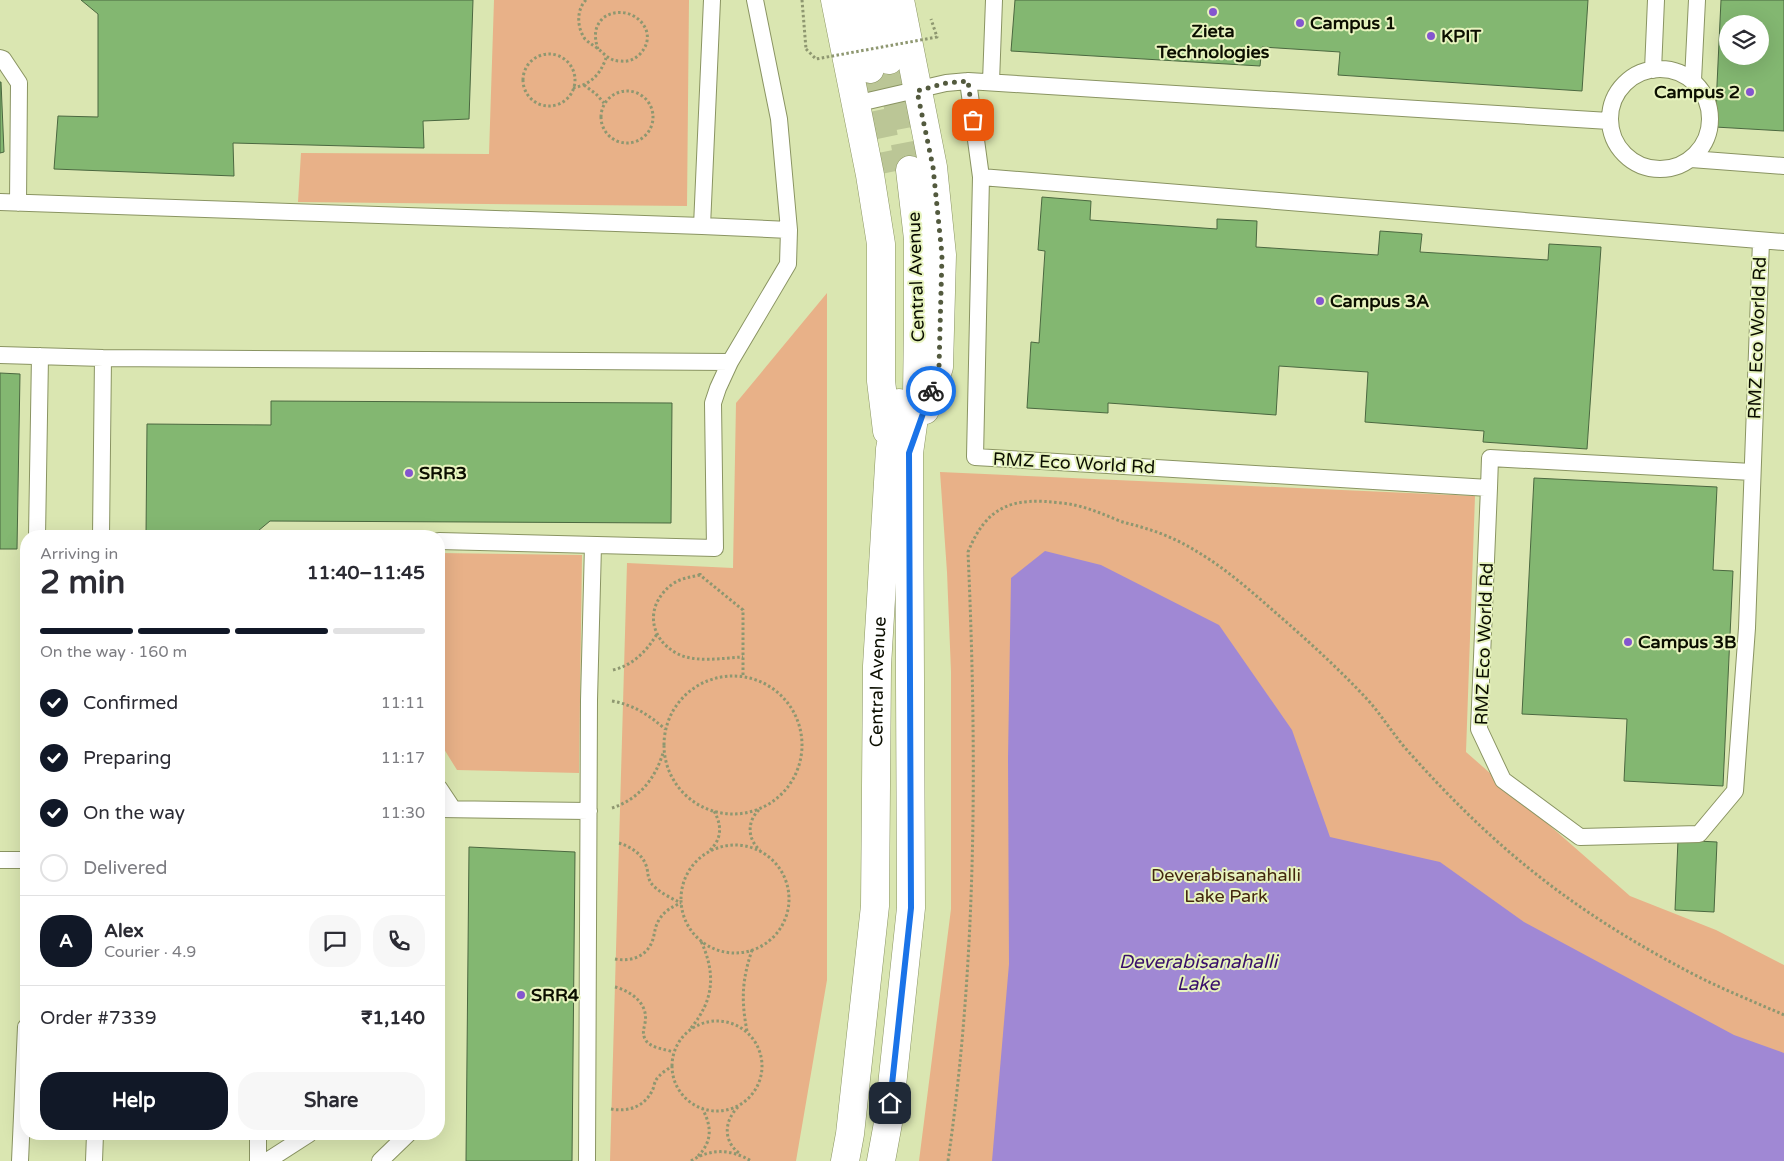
<!DOCTYPE html>
<html lang="en">
<head>
<meta charset="utf-8">
<style>
  :root { --surface:#fff; --page:#f7f7f7; --text:#2b2b33; --muted:#7c7c81; --line:#e1e1e2; --accent:#111827 }
  body { margin:0; font-family:"Varela Round",sans-serif; background:var(--page); color:var(--text); height:100vh; display:flex; flex-direction:column; font-size:19px; white-space:nowrap }
  * { box-sizing:border-box; margin:0 }
  p { font-size:16px; color:var(--muted) }
  .icon { flex:none; width:28px; height:28px; fill:none; stroke:currentColor; stroke-width:2; stroke-linecap:round; stroke-linejoin:round }
  .map { position:relative; flex:1; overflow:hidden }
  .drawer { position:absolute; left:20px; top:530px; width:425px; height:610px; display:flex; flex-direction:column; background:var(--surface); border-radius:20px; box-shadow:0 5px 20px #0002 }
  .drawer>* { flex:none }
  .controls { position:absolute; left:1719px; top:15px; display:grid; gap:10px }
  .controls a { display:grid; place-items:center; width:50px; height:50px; border-radius:50%; background:var(--surface); box-shadow:0 5px 20px #0002; font-size:25px }
  .pin { position:absolute; display:grid; place-items:center; width:42px; height:42px; color:#fff; margin:-21px; border-radius:10px; box-shadow:0 2px 8px #0006 }
  .courier { position:absolute; display:grid; place-items:center; width:50px; height:50px; margin:-25px; border:4px solid #1a73e8; border-radius:50%; background:#fff; color:#222; box-shadow:0 1px 6px #0007 }
  .overview em { font-style:normal; font-weight:800 }
  .overview div { display:flex; flex-direction:column-reverse }
  .overview { display:flex; align-items:center; justify-content:space-between; height:85px; padding:0 20px }
  h1 { font-size:32px; font-weight:800; line-height:38px }
  .bar { display:grid; grid-template-columns:repeat(4,1fr); gap:8px 5px; align-content:center; height:60px; padding:0 20px }
  .bar i { height:6px; border-radius:4px; background:var(--line) }
  .bar .on { background:var(--accent) }
  .bar p { grid-column:span 4 }
  .line { display:flex; align-items:center; gap:12px; padding:0 20px; border-top:1px solid var(--line) }
  .line div { flex:1 }
  .round { display:grid; place-items:center; flex:none; width:52px; height:52px; border-radius:20px; background:var(--page) }
  ol { padding:0 20px; list-style:none }
  li { display:flex; align-items:center; gap:15px; height:55px }
  li p { margin-inline-start:auto }
  li .icon { padding:5px; border-radius:50%; background:var(--accent); color:#fff; stroke-width:4 }
  li:last-child { color:var(--muted) }
  li i { width:28px; height:28px; border:2px solid var(--line); border-radius:50% }
  .button { display:flex; gap:10px; margin-top:auto; padding:10px 20px }
  .button a { flex:1; height:58px; border-radius:20px; background:var(--accent); color:#fff; font-size:20px; font-weight:800; line-height:58px; text-align:center }
  .button a+a { background:var(--page); color:var(--text) }
  .map>svg:first-child { display:block }
</style>
</head>
<body>
<div class="map">
<svg width="1784" height="1161" viewBox="0 0 1784 1161">
  <rect width="100%" height="100%" fill="#dae6b1"/>
  <path fill="#e8b188" d="M494 0H689L687 206 298 202 301 153 489 154Z
    M827 293V980L796 1161H610L627 563 733 568 736 403Z
    M940 472 1475 496 1466 752 1630 896 1716 930 1784 965V1161H919L951 909V672L947 572Z
    M439 553 582 555 579 773 457 770 439 741Z"/>
  <path fill="#a088d4" d="M1045 551 1101 565 1219 625 1292 730 1330 837 1440 862 1524 922 1734 1035 1784 1053V1161H992L1009 964 1008 758 1011 578Z"/>
  <path fill="#83b771" stroke="#4b6840" fill-rule="evenodd" d="M81 0H473L469 119 423 121 424 148 233 143 234 176 54 169 58 116 98 117V14Z
    M1015 0H1588L1582 91 1338 75 1340 52 1262 47 1260 66 1011 51Z
    M1721 0H1784V131L1715 127ZM1728 24H1760V56H1728Z
    M0 82H1L4 152 0 153Z
    M1042 197 1091 201 1090 220 1217 229V219L1257 221 1256 247 1378 255 1380 231 1422 234 1420 252 1548 260 1549 244 1601 247 1587 449 1483 442 1484 431 1365 422 1368 372 1279 366 1276 415 1108 403V413L1027 408 1031 342 1039 343 1045 251 1038 250Z
    M0 373 20 374 17 549H0Z
    M271 401 672 403 671 523 270 521 252 536H146L147 424 271 425Z
    M1534 478 1717 487 1713 570 1733 571 1723 786 1624 781 1627 719 1522 714Z
    M1678 840 1717 842 1714 912 1675 910Z
    M469 847 575 852 572 1161H466Z"/>
  <g fill="none" stroke-linecap="round" stroke-linejoin="round">
    <path stroke="#bbc696" stroke-width="28" stroke-dasharray="28 14" stroke-linecap="butt" d="M889 60 910 170
      M870 69 891 172"/>
    <g stroke="#8a9462" stroke-width="18">
      <path id="lane" d="M0 58 3 59 19 83 18 203
        M1610 119a50 50 0 1 1 100 0a50 50 0 1 1-100 0Z
        M1653 70 1656 0
        M1693 80 1697 0
        M968 81 981 177 975 457 1489 488 1479 729 1503 780 1580 837 1699 834 1735 791 1747 628 1761 241
        M991 82 994 0
        M855 104 946 83 968 81 1609 121
        M1691 159 1784 166
        M981 177 1784 242
        M0 202 702 226 789 230
        M702 226 712 0
        M0 355 103 358 730 362 788 264 789 230 779 119 755 0
        M1489 488 1490 458 1752 472
        M37 536 40 356
        M101 536 103 358
        M439 541 715 548 713 403 718 388 730 362
        M439 788 453 809
        M439 809 589 811
        M0 860H26
        M20 1161 26 1027
        M94 1161 95 1134
        M258 1161V1134
        M267 1161 309 1134
        M380 1161 408 1134
        M587 1161 589 700 593 545"/>
    </g>
    <g stroke="#8a9462" stroke-width="29">
      <g id="secondary">
        <path d="M835 0 870 175 881 244V381L887 431"/>
        <path d="M857 0 870 69"/>
        <path d="M877 0 889 60"/>
        <path d="M900 0 933 167 942 255 939 367 925 410"/>
        <path id="s1" d="M845 1161 850 1134 875 906 877 666 890 449 899 403"/>
        <path d="M881 1161 888 1123 911 908 909 453 917 396 918 322V239L910 170"/>
      </g>
    </g>
    <path stroke="#8e9770" stroke-width="3" stroke-dasharray="2.5 2.5" stroke-linecap="butt" d="M586 0C576 10 577 28 585 39 589 43 593 45 597 48 605 54 609 61 620 61 628 62 634 60 640 54 663 29 627 0 603 18 594 27 594 37 598 49
      M802 0 806 49
      M523 80a26 26 0 1 1 52 0a26 26 0 1 1-52 0Z
      M584 85 596 94 604 103
      M573 88C591 84 600 75 606 58
      M601 117a26 26 0 1 1 52 0a26 26 0 1 1-52 0Z
      M700 573V575L743 610V677
      M700 575C691 577 682 578 674 583 645 603 647 638 678 654 696 663 723 658 743 657
      M613 670C633 665 646 652 657 634
      M664 745a69 69 0 1 1 138 0a69 69 0 1 1-138 0Z
      M612 701C634 705 649 715 665 729
      M612 808C639 799 655 779 663 753
      M759 810C747 821 747 839 760 850
      M619 843C631 847 643 854 647 868 648 874 648 878 651 883 658 892 671 898 681 903
      M681 899a54 54 0 1 1 108 0a54 54 0 1 1-108 0Z
      M710 850C722 839 722 825 714 811
      M615 959C632 962 648 956 653 939 655 932 655 926 659 920 664 911 672 907 681 903
      M615 987C631 991 649 1004 645 1023 644 1029 642 1033 645 1039 649 1048 665 1049 673 1052
      M672 1066a45 45 0 1 1 90 0a45 45 0 1 1-90 0Z
      M691 1028C714 1000 716 974 701 941
      M747 1031C741 1000 742 980 752 950
      M738 1107C724 1121 723 1141 739 1153
      M611 1109C628 1112 644 1107 652 1091 654 1088 654 1083 656 1080 659 1075 666 1070 671 1067
      M698 1156C712 1142 712 1127 703 1110
      M691 1161C711 1148 731 1149 751 1161
      M948 1161C977 960 977 755 968 552 987 505 1013 497 1061 503 1083 505 1100 513 1120 521 1128 524 1136 525 1144 528 1162 533 1180 541 1196 551 1225 568 1251 591 1276 613 1307 640 1338 668 1366 698 1381 714 1392 733 1407 750 1447 795 1489 837 1536 874 1585 913 1639 946 1695 975 1724 990 1755 1002 1784 1015"/>
    <use href="#lane" stroke="#fff" stroke-width="16"/>
    <use href="#secondary" stroke="#fff" stroke-width="28"/>
    <path stroke="#8e9770" stroke-width="3" stroke-dasharray="2.5 2.5" stroke-linecap="butt" d="M806 49 816 59 937 37 931 19"/>
  </g>
  <g fill="none" stroke-linecap="round" stroke-linejoin="round">
    <path stroke="#535a3e" stroke-width="5" stroke-dasharray="0 9" d="M931 391 939 367 942 255 933 167 917 91 946 83 968 81 973 120"/>
    <path stroke="#1a73e8" stroke-width="6" d="M890 1103 911 908 909 453 931 391"/>
  </g>
  <g fill="#8456cf" stroke="#e7f3be" stroke-width="2">
    <circle cx="1213" cy="12" r="5"/>
    <circle cx="1300" cy="23" r="5"/>
    <circle cx="1431" cy="36" r="5"/>
    <circle cx="1750" cy="92" r="5"/>
    <circle cx="1320" cy="301" r="5"/>
    <circle cx="409" cy="473" r="5"/>
    <circle cx="1628" cy="642" r="5"/>
    <circle cx="521" cy="995" r="5"/>
  </g>
  <g text-anchor="middle" stroke-width="4" stroke-linejoin="round" paint-order="stroke">
    <g font-size="18" font-weight="bold" fill="#0b0e00" stroke="#e7f3be" text-anchor="start">
      <text x="1310" y="29">Campus 1</text>
      <text x="1213" y="37" text-anchor="middle">Zieta<tspan x="1213" dy="21">Technologies</tspan></text>
      <text x="1441" y="42">KPIT</text>
      <text x="1740" y="98" text-anchor="end">Campus 2</text>
      <text x="1330" y="307">Campus 3A</text>
      <text x="419" y="479">SRR3</text>
      <text x="1638" y="648">Campus 3B</text>
      <text x="531" y="1001">SRR4</text>
    </g>
    <g font-size="18" fill="#0b0e00" stroke="#e7f3be">
      <text transform="translate(916 277) rotate(-92)" y="6">Central Avenue</text>
      <text transform="translate(1757 338) rotate(-88)" y="6">RMZ Eco World Rd</text>
      <text transform="translate(1074 463) rotate(3)" y="6">RMZ Eco World Rd</text>
      <text transform="translate(1484 644) rotate(-88)" y="6">RMZ Eco World Rd</text>
      <text dy="6" stroke="none"><textPath href="#s1" startOffset="481">Central Avenue</textPath></text>
    </g>
    <g font-size="18" fill="#43260e" stroke="#e7f3be">
      <text x="1226" y="881">Deverabisanahalli<tspan x="1226" dy="21">Lake Park</tspan></text>
    </g>
    <g font-size="19" font-style="italic" fill="#39106a" stroke="#e7f3be">
      <text x="1198" y="968">Deverabisanahalli<tspan x="1198" dy="22">Lake</tspan></text>
    </g>
  </g>
</svg>
<div class="controls">
<a><svg class="icon" aria-label="layers" viewBox="0 0 24 24"><path d="M12 4l9 5-9 5-9-5zM3 14l9 5 9-5"/></svg></a>
</div>
<div class="pin" style="left:973px;top:120px;background:#ea580c"><svg class="icon" aria-label="bag" viewBox="0 0 24 24"><path d="M5 8h14l-1 12H6zM9 8a3 3 0 0 1 6 0"/></svg></div>
<div class="pin" style="left:890px;top:1103px;background:#1f2937"><svg class="icon" aria-label="home" viewBox="0 0 24 24"><path d="M3 11l9-7 9 7M6 9v11h12V9"/></svg></div>
<div class="courier" style="left:931px;top:391px"><svg class="icon" aria-label="bike" viewBox="0 0 24 24"><circle cx="6" cy="16" r="4"/><circle cx="18" cy="16" r="4"/><path d="M6 16l4-8h5l3 8M10 8l3 8H6M13 5h3"/></svg></div>
<section class="drawer">
<div class="overview"><div><h1>2 min</h1><p>Arriving in</p></div><em>11:40–11:45</em></div>
<div class="bar"><i class="on"></i><i class="on"></i><i class="on"></i><i></i><p>On the way · 160 m</p></div>
<ol>
<li><svg class="icon" aria-label="check" viewBox="0 0 24 24"><path d="M5 12l5 5 9-10"/></svg>Confirmed<p>11:11</p></li>
<li><svg class="icon" aria-label="check" viewBox="0 0 24 24"><path d="M5 12l5 5 9-10"/></svg>Preparing<p>11:17</p></li>
<li><svg class="icon" aria-label="check" viewBox="0 0 24 24"><path d="M5 12l5 5 9-10"/></svg>On the way<p>11:30</p></li>
<li><i></i>Delivered</li>
</ol>
<div class="line" style="height:90px"><b class="round" style="background:var(--accent);color:#fff">A</b><div><b>Alex</b><p>Courier · 4.9</p></div><a class="round"><svg class="icon" aria-label="chat" viewBox="0 0 24 24"><path d="M4 5h16v11H9l-5 4z"/></svg></a><a class="round"><svg class="icon" aria-label="phone" viewBox="0 0 24 24"><path d="M5 4h4l2 5-3 2q2 4 5 5l2-3 5 2v4C11 20 4 13 5 4z"/></svg></a></div>
<div class="line" style="height:65px"><div>Order #7339</div><b>₹1,140</b></div>
<div class="button"><a>Help</a><a>Share</a></div>
</section>
</div>
</body>
</html>
